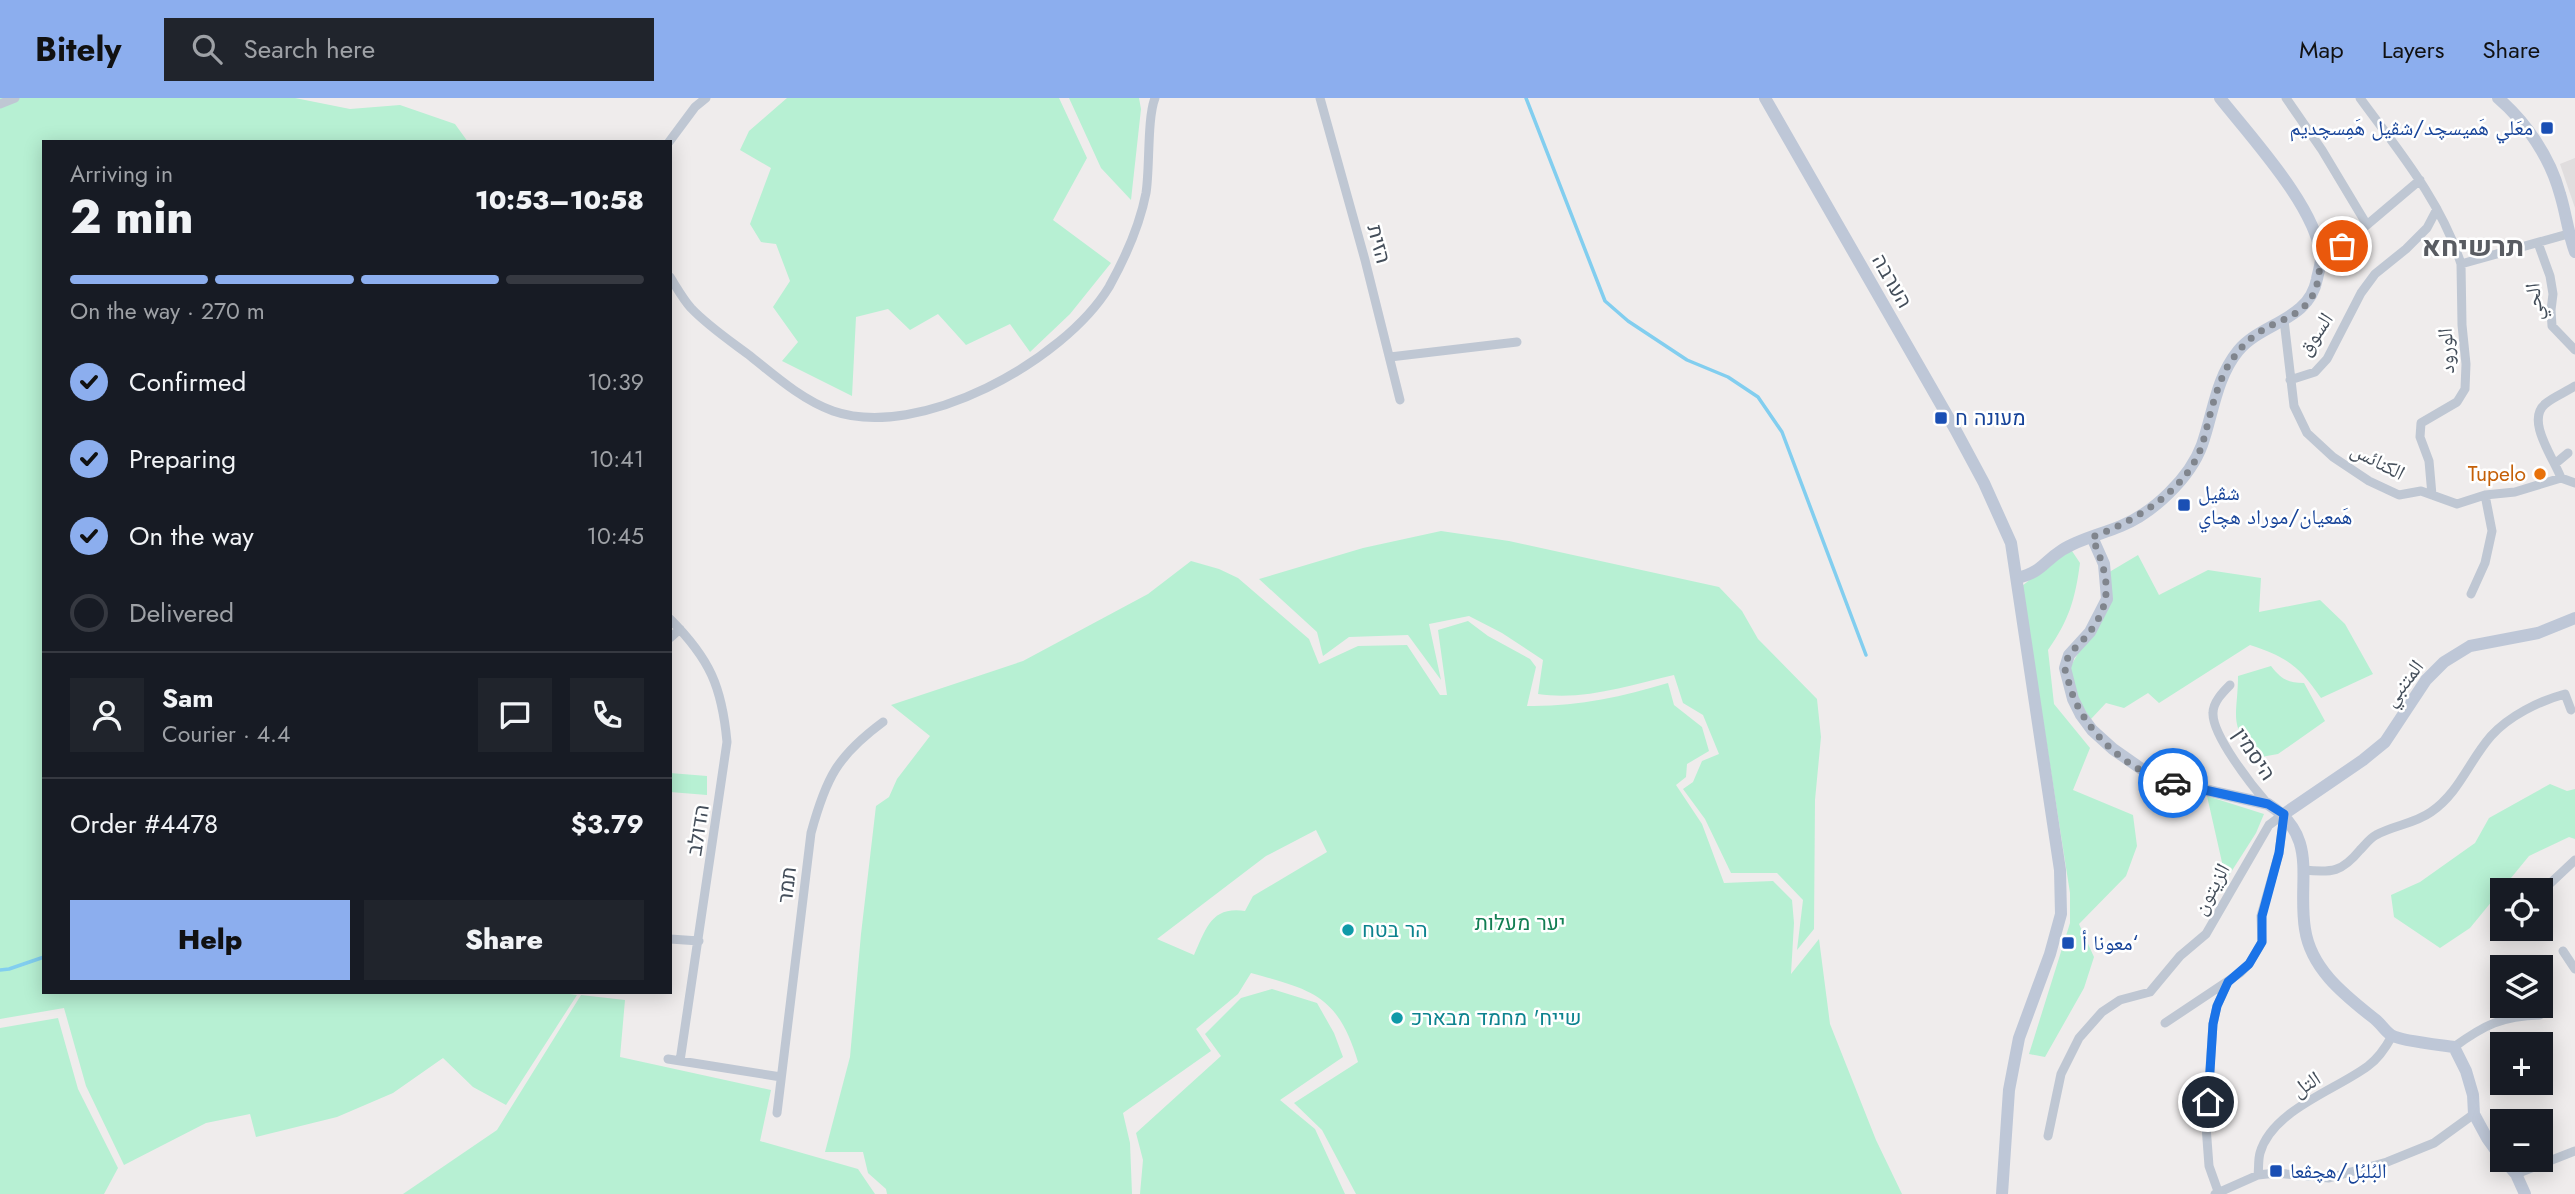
<!DOCTYPE html>
<html lang="en">
<head>
<meta charset="utf-8">
<style>
  :root { --surface:#171b24; --page:#20242c; --text:#f1f3f6; --muted:#9ea1a6; --line:#363941; --accent:#8caeee }
  body { margin:0; font-family:Jost,"Noto Naskh Arabic",Heebo,sans-serif; background:var(--page); color:var(--text); height:100vh; display:flex; flex-direction:column; font-size:26px; white-space:nowrap }
  * { box-sizing:border-box; margin:0 }
  p { font-size:23px; color:var(--muted) }
  .icon { flex:none; width:38px; height:38px; fill:none; stroke:currentColor; stroke-width:2; stroke-linecap:round; stroke-linejoin:round }
  .map { position:relative; flex:1; overflow:hidden }
  .drawer { position:absolute; left:42px; top:42px; width:630px; height:854px; display:flex; flex-direction:column; background:var(--surface); border-radius:0px; box-shadow:0 4px 18px #0003 }
  .drawer>* { flex:none }
  .tools { position:absolute; left:2490px; top:780px; display:grid; gap:14px }
  .tools a { display:grid; place-items:center; width:63px; height:63px; border-radius:0px; background:var(--surface); box-shadow:0 4px 18px #0003; font-size:35px }
  .pin { position:absolute; display:grid; place-items:center; width:60px; height:60px; color:#fff; margin:-30px; border:4px solid #fff; border-radius:50%; box-shadow:0 2px 7px #0007 }
  .courier { position:absolute; display:grid; place-items:center; width:70px; height:70px; margin:-35px; border:5px solid #1a73e8; border-radius:50%; background:#fff; color:#222; box-shadow:0 2px 9px #0007 }
  .head em { font-style:normal; font-weight:800 }
  .head div { display:flex; flex-direction:column-reverse }
  .head { display:flex; align-items:center; justify-content:space-between; height:119px; padding:0 28px }
  h1 { font-size:46px; font-weight:800; line-height:52px }
  .bar { display:grid; grid-template-columns:repeat(4,1fr); gap:10px 7px; align-content:center; height:84px; padding:0 28px }
  .bar i { height:9px; border-radius:5px; background:var(--line) }
  .bar .active { background:var(--accent) }
  .bar p { grid-column:span 4 }
  .line { display:flex; align-items:center; gap:18px; padding:0 28px; border-top:2px solid var(--line) }
  .line div { flex:1 }
  .round { display:grid; place-items:center; flex:none; width:74px; height:74px; border-radius:0px; background:var(--page) }
  ol { padding:0 28px; list-style:none }
  li { display:flex; align-items:center; gap:21px; height:77px }
  li p { margin-inline-start:auto }
  li .icon { padding:7px; border-radius:50%; background:var(--accent); color:#111; stroke-width:4 }
  li:last-child { color:var(--muted) }
  li i { width:38px; height:38px; border:4px solid var(--line); border-radius:50% }
  .cta { display:flex; gap:14px; margin-top:auto; padding:14px 28px }
  .cta a { flex:1; height:80px; border-radius:0px; background:var(--accent); color:#111; font-size:28px; font-weight:800; line-height:80px; text-align:center }
  .cta a+a { background:var(--page); color:var(--text) }
  header { display:flex; align-items:center; gap:42px; box-sizing:border-box; height:98px; padding:0 35px; background:var(--accent); color:#111 }
  header strong { font-size:33px }
  nav { display:flex; gap:38px; margin-inline-start:auto; font-size:24px }
  .search { width:490px; height:63px; background:var(--page); display:flex; align-items:center; gap:18px; box-sizing:border-box; padding:0 24px; border-radius:0px; color:var(--muted); font-size:26px }
  .map>svg:first-child { display:block }
</style>
</head>
<body>
<header>
<strong>Bitely</strong>
<div class="search"><svg class="icon" aria-label="search" viewBox="0 0 24 24"><circle cx="10" cy="10" r="6"/><path d="M15 15l6 6"/></svg>Search here</div>
<nav><a>Map</a><a>Layers</a><a>Share</a></nav>
</header>
<div class="map">
<svg width="2575" height="1096" viewBox="0 0 2575 1096">
  <rect width="100%" height="100%" fill="#efecec"/>
  <path fill="#e0ddde" d="M2575 60V110L2560 66Z"/>
  <path fill="#b7f0d3" fill-rule="evenodd" d="M0 0H295L350 11 400 7 455 26 468 44H44V894H554L577 897 506 1007 473 989 443 960 393 995 337 1019 256 1039 250 1016 206 1025 124 1067 86 988 64 910 0 921Z
    M787 0H1059L1087 60 1053 122 1111 165 1070 216 1030 254 1010 226 966 247 938 216 910 232 888 211 856 219 852 298 782 263 798 244 773 209 790 183 776 146 761 144 750 126 771 70 740 52 749 33Z
    M1069 0H1139L1141 11 1131 102 1101 70Z
    M1441 433 1509 443 1719 489 1742 513 1758 541 1817 601 1821 639 1815 702 1814 831 1797 852 1803 802 1777 775H1731L1705 721 1683 691 1693 684 1702 663 1719 656 1703 617 1683 605 1674 577C1630 587 1584 603 1538 596L1543 562 1502 535 1469 518 1429 526 1441 582 1408 537 1349 539 1323 558 1317 534 1259 481 1363 450Z
    M2070 450 2080 465C2075 502 2069 522 2048 552L2054 606 2090 650 2073 692 2133 717 2137 748 2126 778 2079 826 2094 859 2084 890 2045 959 2029 956 2070 825V795L2022 488Z
    M2138 457 2159 497 2208 472 2261 480 2259 514 2320 502 2345 526 2373 576 2321 600C2299 568 2287 559 2250 547L2159 605 2148 595 2124 610 2106 605 2091 621 2077 601 2067 575C2085 543 2104 513 2106 476Z
    M1191 463 1219 471 1238 480 1309 541 1319 566 1358 548 1407 547 1440 597H1447L1438 532 1468 523 1488 538 1530 561 1536 569 1527 608C1576 609 1621 599 1668 585L1674 607 1702 629 1709 653 1687 666 1686 679 1676 687 1702 726 1724 785 1773 783 1792 802 1794 825 1791 876 1819 841 1830 926 1876 1042 1902 1096H1356L1322 1032 1294 1005 1358 964C1338 897 1312 892 1251 875L1238 896 1196 931 1211 953 1123 1015 1130 1045 1132 1096H887L886 1091 868 1075 863 1054H825L850 959 861 836 876 708 889 699 897 681 930 638 891 607 1023 563 1148 496ZM1316 732 1327 754 1253 798 1245 813C1211 808 1206 831 1194 857L1157 841 1266 758Z
    M2271 568C2281 581 2288 585 2304 585L2325 623 2278 656 2261 659C2226 629 2238 619 2238 578Z
    M670 675 707 678V697L670 694Z
    M2550 686 2567 693 2575 691V741L2569 739 2529 758 2470 830 2440 850 2394 819 2391 797 2420 784 2475 745 2489 720Z
    M2207 698 2264 716 2256 735 2226 782Z
    M1272 891 1317 905 1334 935 1343 959 1280 1002 1315 1031 1345 1096H1140L1143 1062 1136 1035 1221 958 1205 936 1241 900Z
    M581 897 625 902 620 959 771 992 760 1043 858 1071 875 1096H403L497 1032Z
    M58 920 78 991 118 1070 104 1096H0V930Z"/>
  <g fill="none" stroke-linecap="round" stroke-linejoin="round">
    <path stroke="#82ceef" stroke-width="3.5" d="M1526 0 1605 203 1628 223 1687 262 1728 279 1758 299 1782 334 1866 557
      M0 872 9 871 44 859"/>
    <path stroke="#bfc7d3" stroke-width="9" d="M1320 0 1365 162 1400 302
      M2286 0 2322 52 2367 127
      M2360 0C2398 52 2441 103 2461 166L2568 136
      M0 6 15 0
      M669 44 695 9 706 0
      M2538 145 2550 178 2553 196 2551 212 2552 228 2575 252
      M2321 161 2342 148 2420 82
      M670 179C677 190 683 201 691 210 708 228 729 242 749 257 774 277 802 302 833 313 919 343 1064 263 1109 189 1124 162 1140 126 1146 95 1150 70 1147 20 1155 0
      M2284 222 2294 308 2307 335 2333 359 2369 383 2399 397 2421 393 2457 406 2485 397 2515 394 2561 380 2575 385
      M1390 259 1517 244
      M2290 282 2315 274 2327 261 2361 195 2375 176 2406 151 2427 130 2437 111
      M2556 365 2568 355
      M2561 380C2555 362 2525 323 2545 306 2553 299 2566 294 2575 288
      M2432 397 2429 363 2420 339 2421 325 2457 304 2465 291 2466 266 2462 227 2461 166
      M2471 496 2485 465 2492 433 2485 397
      M670 521C710 561 722 589 727 644L680 963
      M670 540 680 531
      M2230 587C2223 594 2213 604 2213 615 2212 637 2252 688 2267 705
      M2304 772C2332 775 2342 774 2360 752 2365 747 2370 740 2376 737 2394 727 2414 726 2431 714 2459 695 2469 663 2491 638 2509 618 2539 603 2565 596L2571 612
      M2541 794 2575 762
      M670 841 699 843
      M2563 853 2575 871
      M2165 925 2240 875 2249 866 2262 844 2261 818 2279 755 2284 718
      M2454 949C2484 927 2502 918 2540 917
      M668 961 781 979
      M777 1015 811 735C826 680 837 658 883 624
      M2048 1038 2061 976 2079 940 2102 914 2120 902 2150 894 2180 858 2206 836 2269 727 2284 716
      M2516 1076 2575 1053
      M2258 1077C2259 1070 2258 1062 2260 1055 2272 1012 2336 992 2368 968 2379 960 2386 949 2392 938
      M2215 1096 2258 1077 2276 1075 2329 1080 2387 1064 2434 1045 2474 1016
      M2219 1096 2209 1068 2206 1028 2213 926 2217 908 2228 884"/>
    <path stroke="#bec7d7" stroke-width="12" d="M1765 0 1955 331 1984 385 2011 445 2060 772 2061 816 2050 856 2019 940 2009 992 2002 1096
      M2498 0C2526 24 2550 59 2560 96 2566 115 2568 135 2575 154
      M2092 439 2104 466 2107 501 2090 534 2069 557 2065 570 2073 601 2081 617 2092 632 2113 651 2156 681 2268 706C2320 739 2297 782 2305 831 2311 872 2346 898 2376 922 2381 926 2385 933 2391 937 2400 943 2441 947 2454 949L2466 973 2473 997 2474 1016 2487 1040 2502 1061
      M2018 480C2043 473 2042 465 2062 452 2079 441 2102 436 2121 428 2153 415 2190 380 2202 347 2213 316 2216 280 2238 253 2262 224 2309 223 2317 181 2318 175 2321 167 2321 160 2318 111 2250 38 2220 0
      M2284 716 2363 662 2385 644 2426 582 2444 564 2470 548 2538 535 2575 520
      M2504 1062 2516 1076 2525 1096"/>
  </g>
  <g fill="none" stroke-linecap="round" stroke-linejoin="round">
    <path stroke="#80858d" stroke-width="7" stroke-dasharray="0 12.6" d="M2173 685C2128 675 2080 630 2069 585 2067 581 2065 574 2065 569 2066 558 2075 550 2082 543 2115 507 2110 481 2092 439 2135 423 2189 392 2203 344 2210 319 2217 280 2234 259 2241 249 2250 240 2261 233 2280 221 2306 217 2315 192 2319 183 2319 171 2321 161L2342 148"/>
    <path stroke="#1a73e8" stroke-width="9" d="M2173 685 2268 706 2284 716 2279 755 2262 818V844L2249 866 2228 884 2217 908 2213 926 2208 1004"/>
  </g>
  <g fill="#1a4fb4" stroke="#fff" stroke-width="2.5">
    <rect x="2540" y="23" width="14" height="14" rx="3.5"/>
    <rect x="1934" y="313" width="14" height="14" rx="3.5"/>
    <rect x="2177" y="400" width="14" height="14" rx="3.5"/>
    <rect x="2061" y="838" width="14" height="14" rx="3.5"/>
    <rect x="2269" y="1066" width="14" height="14" rx="3.5"/>
  </g>
  <circle fill="#e8710a" stroke="#fff" stroke-width="2.5" cx="2540" cy="376" r="7"/>
  <g fill="#0f9aa8" stroke="#fff" stroke-width="2.5">
    <circle cx="1348" cy="832" r="7"/>
    <circle cx="1397" cy="920" r="7"/>
  </g>
  <g text-anchor="middle" stroke-width="5" stroke-linejoin="round" paint-order="stroke">
    <g font-size="21" fill="#164399" stroke="#fff" text-anchor="start">
      <text x="2533" y="37" text-anchor="end">معَلي هَميسچد/شڤيل هَمِسچديم</text>
      <text x="1955" y="327">מעונה ח</text>
      <text x="2198" y="402">شڤيل<tspan x="2198" dy="24">هَمعيان/موراد هچاي</tspan></text>
      <text x="2082" y="852">معونا أ‘</text>
      <text x="2290" y="1080">البُلبُل/هچڤعا</text>
    </g>
    <g font-size="21" fill="#444e5a" stroke="#fff">
      <text transform="translate(1379 146) rotate(75)" y="7">הזית</text>
      <text transform="translate(1892 183) rotate(60)" y="7">הערבה</text>
      <text transform="translate(2534 204) rotate(-95)" y="7">الحي</text>
      <text transform="translate(2315 236) rotate(-56)" y="7">السوق</text>
      <text transform="translate(2446 253) rotate(-93)" y="7">الورود</text>
      <text transform="translate(2378 363) rotate(28)" y="7">الكنائس</text>
      <text transform="translate(2403 585) rotate(-52)" y="7">المتنبي</text>
      <text transform="translate(2254 656) rotate(56)" y="7">היסמין</text>
      <text transform="translate(698 732) rotate(-81)" y="7">הדולב</text>
      <text transform="translate(787 787) rotate(-83)" y="7">תמר</text>
      <text transform="translate(2211 791) rotate(-61)" y="7">الزيتون</text>
      <text transform="translate(2306 986) rotate(-32)" y="7">التل</text>
    </g>
    <g font-size="21" fill="#c56008" stroke="#fff" text-anchor="end">
      <text x="2526" y="383">Tupelo</text>
    </g>
    <g font-size="21" fill="#127e53" stroke="#fff">
      <text x="1520" y="832">יער מעלות</text>
    </g>
    <g font-size="21" fill="#0d838f" stroke="#fff" text-anchor="start">
      <text x="1362" y="839">הר בטח</text>
      <text x="1411" y="927">שייח' מחמד מבארכ</text>
    </g>
    <g font-size="28" font-weight="bold" fill="#595c62" stroke="#fff">
      <text x="2473" y="158">תרשיחא</text>
    </g>
  </g>
</svg>
<div class="tools">
<a><svg class="icon" aria-label="locate" viewBox="0 0 24 24"><circle cx="12" cy="12" r="6"/><path d="M12 2v4M12 18v4M2 12h4M18 12h4"/></svg></a>
<a><svg class="icon" aria-label="layers" viewBox="0 0 24 24"><path d="M12 4l9 5-9 5-9-5zM3 14l9 5 9-5"/></svg></a>
<a>+</a>
<a>−</a>
</div>
<div class="pin" style="left:2342px;top:148px;background:#ea580c"><svg class="icon" aria-label="bag" viewBox="0 0 24 24"><path d="M5 8h14l-1 12H6zM9 8a3 3 0 0 1 6 0"/></svg></div>
<div class="pin" style="left:2208px;top:1004px;background:#1f2937"><svg class="icon" aria-label="home" viewBox="0 0 24 24"><path d="M3 11l9-7 9 7M6 9v11h12V9"/></svg></div>
<div class="courier" style="left:2173px;top:685px"><svg class="icon" aria-label="car" viewBox="0 0 24 24"><path d="M5 17H2v-5l4-1 3-4h7l3 4 3 1v5h-3M9 17h6M6 11h13"/><circle cx="7" cy="17" r="2"/><circle cx="17" cy="17" r="2"/></svg></div>
<section class="drawer">
<div class="head"><div><h1>2 min</h1><p>Arriving in</p></div><em>10:53–10:58</em></div>
<div class="bar"><i class="active"></i><i class="active"></i><i class="active"></i><i></i><p>On the way · 270 m</p></div>
<ol>
<li><svg class="icon" aria-label="check" viewBox="0 0 24 24"><path d="M5 12l5 5 9-10"/></svg>Confirmed<p>10:39</p></li>
<li><svg class="icon" aria-label="check" viewBox="0 0 24 24"><path d="M5 12l5 5 9-10"/></svg>Preparing<p>10:41</p></li>
<li><svg class="icon" aria-label="check" viewBox="0 0 24 24"><path d="M5 12l5 5 9-10"/></svg>On the way<p>10:45</p></li>
<li><i></i>Delivered</li>
</ol>
<div class="line" style="height:126px"><a class="round"><svg class="icon" aria-label="person" viewBox="0 0 24 24"><circle cx="12" cy="8" r="4"/><path d="M4 21q1-7 8-7t8 7"/></svg></a><div><b>Sam</b><p>Courier · 4.4</p></div><a class="round"><svg class="icon" aria-label="chat" viewBox="0 0 24 24"><path d="M4 5h16v11H9l-5 4z"/></svg></a><a class="round"><svg class="icon" aria-label="phone" viewBox="0 0 24 24"><path d="M5 4h4l2 5-3 2q2 4 5 5l2-3 5 2v4C11 20 4 13 5 4z"/></svg></a></div>
<div class="line" style="height:91px"><div>Order #4478</div><b>$3.79</b></div>
<div class="cta"><a>Help</a><a>Share</a></div>
</section>
</div>
</body>
</html>
